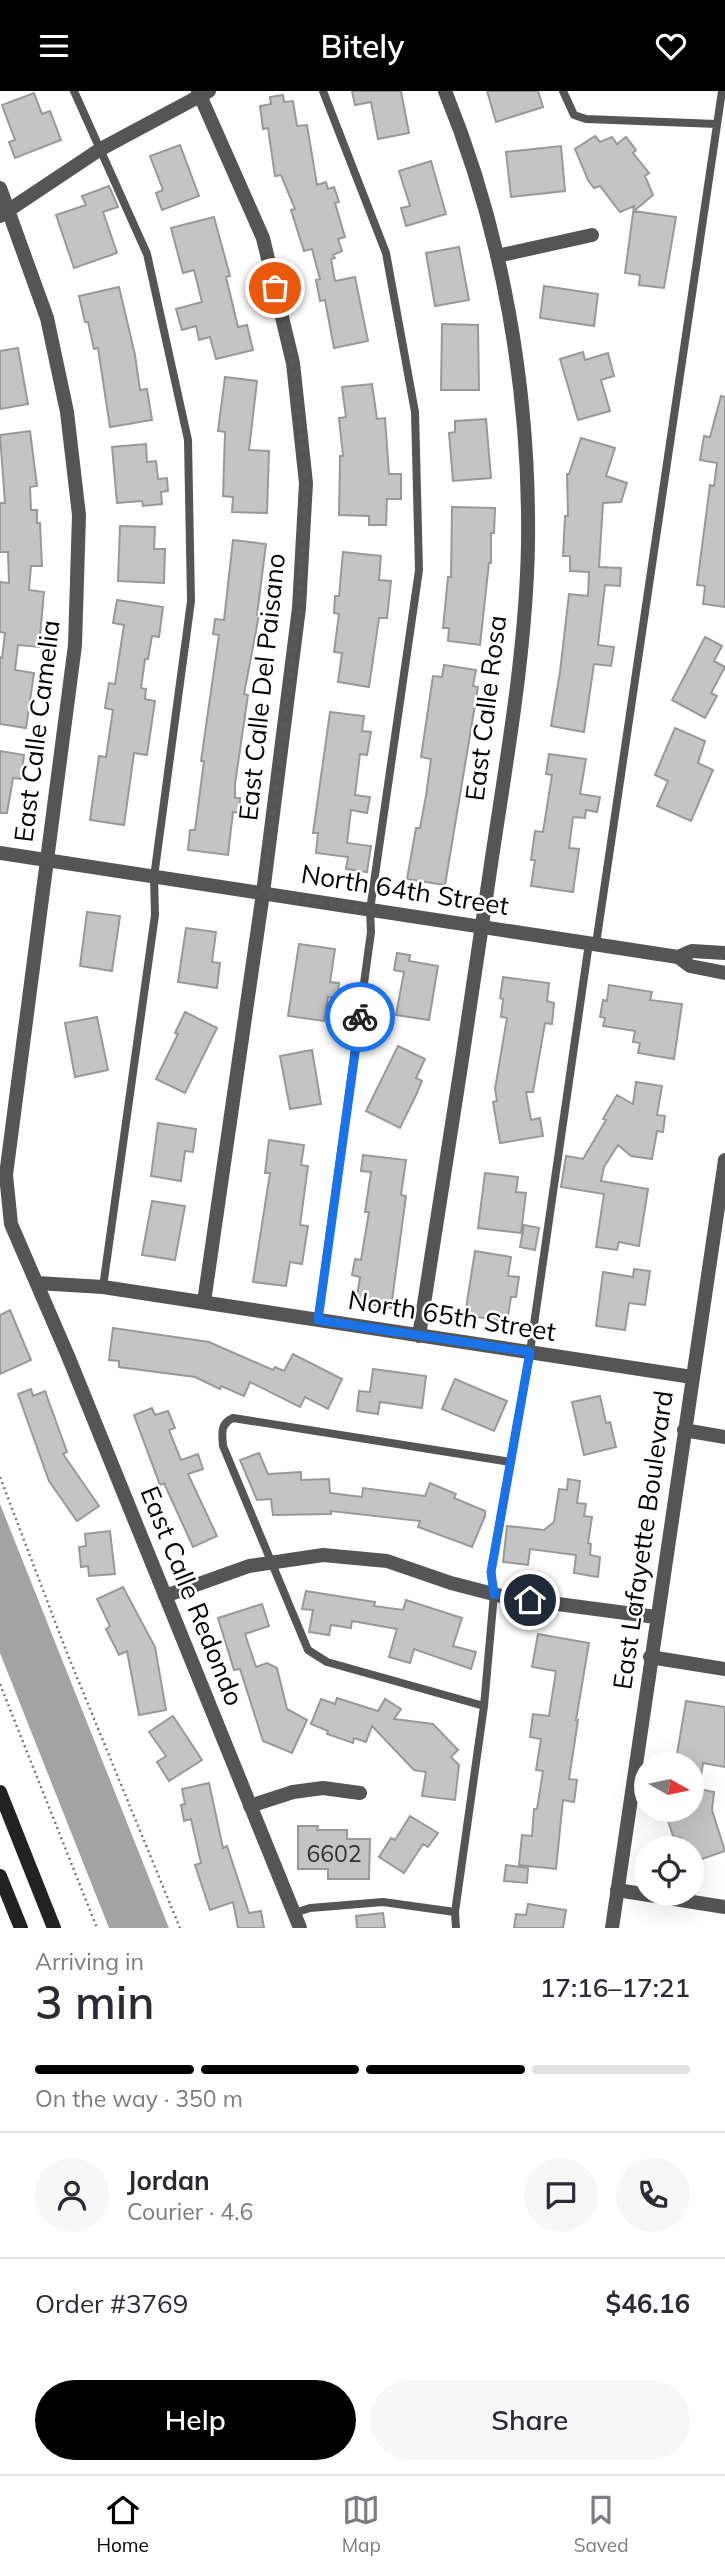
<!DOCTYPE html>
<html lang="en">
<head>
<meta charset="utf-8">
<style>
  :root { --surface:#fff; --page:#f7f7f7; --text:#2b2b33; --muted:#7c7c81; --line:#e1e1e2; --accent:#000 }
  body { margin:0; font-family:Mulish,sans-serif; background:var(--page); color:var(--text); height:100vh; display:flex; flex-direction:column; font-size:26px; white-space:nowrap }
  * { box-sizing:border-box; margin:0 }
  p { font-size:23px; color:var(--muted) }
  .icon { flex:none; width:38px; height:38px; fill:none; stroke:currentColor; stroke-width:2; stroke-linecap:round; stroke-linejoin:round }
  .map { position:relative; height:1837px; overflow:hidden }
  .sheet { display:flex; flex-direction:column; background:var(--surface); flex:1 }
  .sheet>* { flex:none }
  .needle { width:46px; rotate:99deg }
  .buttons { position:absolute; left:634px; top:1661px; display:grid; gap:14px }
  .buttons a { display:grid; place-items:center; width:70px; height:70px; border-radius:50%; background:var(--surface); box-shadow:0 7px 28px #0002; font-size:35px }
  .pin { position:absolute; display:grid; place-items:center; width:60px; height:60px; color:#fff; margin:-30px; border:4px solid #fff; border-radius:50%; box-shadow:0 2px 7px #0007 }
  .courier { position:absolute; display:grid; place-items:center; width:70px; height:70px; margin:-35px; border:5px solid #1a73e8; border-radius:50%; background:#fff; color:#222; box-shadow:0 2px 9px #0007 }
  .summary em { font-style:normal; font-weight:600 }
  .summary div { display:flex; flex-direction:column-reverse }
  .summary { display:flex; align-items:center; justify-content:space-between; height:119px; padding:0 35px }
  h1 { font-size:46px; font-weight:600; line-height:52px }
  .bar { display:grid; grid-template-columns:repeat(4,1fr); gap:10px 7px; align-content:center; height:84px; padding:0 35px }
  .bar i { height:9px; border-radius:5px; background:var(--line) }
  .bar .selected { background:var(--accent) }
  .bar p { grid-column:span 4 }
  .line { display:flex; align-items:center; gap:18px; padding:0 35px; border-top:2px solid var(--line) }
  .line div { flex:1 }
  .round { display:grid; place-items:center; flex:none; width:74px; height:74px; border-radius:37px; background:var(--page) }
  .primary-button { display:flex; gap:14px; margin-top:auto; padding:14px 35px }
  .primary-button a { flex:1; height:80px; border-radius:42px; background:var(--accent); color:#fff; font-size:28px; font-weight:600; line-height:80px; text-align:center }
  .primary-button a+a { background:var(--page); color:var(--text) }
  header { display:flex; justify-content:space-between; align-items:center; height:91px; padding:0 35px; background:var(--accent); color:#fff; font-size:32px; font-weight:600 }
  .dock { display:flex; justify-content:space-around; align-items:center; height:98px; border-top:2px solid var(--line); background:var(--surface); font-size:19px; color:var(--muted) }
  .dock a { display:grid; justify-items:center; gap:4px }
  .dock .selected { color:var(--accent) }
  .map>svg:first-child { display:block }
</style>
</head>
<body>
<header><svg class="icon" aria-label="menu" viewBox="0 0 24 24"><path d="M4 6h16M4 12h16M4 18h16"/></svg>Bitely<svg class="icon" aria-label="heart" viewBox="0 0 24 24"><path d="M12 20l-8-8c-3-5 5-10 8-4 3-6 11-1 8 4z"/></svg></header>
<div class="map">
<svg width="725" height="1837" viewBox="0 0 725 1837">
  <rect width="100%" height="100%" fill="#fff"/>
  <path fill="#a3a3a3" d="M0 1413 169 1837H109L0 1562Z"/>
  <path fill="#c4c4c4" stroke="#999" stroke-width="2" d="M352 0H401L409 42 378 48 371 11 355 14Z
    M487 0H538L543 16 496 31Z
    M34 2 42 23 50 20 61 49 15 67 9 51 15 49 2 14Z
    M283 4 284 11 293 10 297 35 307 34 317 94 326 91 328 98 334 96 339 111 335 112 345 146 338 148 342 160 333 164 335 167 331 168 335 190 355 186 368 250 334 257 325 209 320 210 316 189 320 188 312 158 304 160 291 119 295 118 281 84 275 85 268 37 263 38 260 15 271 13 270 6Z
    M595 45 600 51 612 46 617 53 626 46 636 59 633 62 649 82 645 85 653 104 634 120 676 126 664 197 639 194 640 184 625 182 634 115 620 121 600 95 594 97 588 89 575 58Z
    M180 54 199 105 162 119 156 102 163 99 150 65Z
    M561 55 565 100 511 106 506 61Z
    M431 70 446 123 406 135 401 117 410 115 399 80Z
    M109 95 118 116 103 121 117 162 74 177 56 124 86 114 82 105Z
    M214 126 230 185 226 186 238 236 247 234 253 259 216 268 210 246 199 249 196 235 182 239 176 218 202 211 194 179 183 182 171 137Z
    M459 156 469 209 435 215 426 162Z
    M544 195 598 203 594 235 540 227Z
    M119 196 135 264 140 299 147 298 152 329 110 336 98 257 94 258 88 231H85L79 205Z
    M442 233 478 234 479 299H441Z
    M18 257 28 313 0 318V260Z
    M583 261 585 269 608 262 614 285 601 289 610 320 578 329 560 268Z
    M225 286 257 290 249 359 269 360 267 422 232 421 233 406 223 405 225 341 218 340Z
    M372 293 377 328 385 327 389 383H401V408H387L386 434H369V425L339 424 340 365H343L339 327 346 326 342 296Z
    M721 305 725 306V516L703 513 705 495 697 494 710 394 714 395 717 372 700 369 704 345 710 346Z
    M486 328 491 387 453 390 449 342 455 341V330Z
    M30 340 37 395 30 396 31 419H37V432H40L42 475H31L29 499 44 501 39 556 18 554 15 579 34 582 26 637 0 633V566L2 567 5 542 0 541V491L9 492 8 461H0V412H5L0 344Z
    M581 347 615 357 606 385 627 392 621 411 603 412 599 476 621 477 620 495 605 494 598 554 614 556 611 575 594 573 584 641 551 635 560 581 569 503 588 505 589 481 570 480V465H563L565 425H568L567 383H569Z
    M146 353 147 371 156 370 158 388 167 387 168 400 161 401 162 413 143 415 142 410 117 412 112 356Z
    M452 416 495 417 494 442H491V472H489L480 554 448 550 449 537H443L448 486H451Z
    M120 435 155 436 154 458H165L164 492 118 490Z
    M233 449 266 453 257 524H259L244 603 248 604 235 693V707H240L239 722 233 721 228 764 188 759 190 739H195L204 670H201L219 544 213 543 215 528 224 529Z
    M343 461 381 465 379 489 391 490 387 527H379L369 596 338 591 342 562 334 561 339 523 334 522 335 505H339Z
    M117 509 163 516 159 546 152 545 148 568H145L141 597 146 598 145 608 155 610 147 664 134 662 124 734 90 729 99 665 106 666 113 619 105 617 109 592 115 593 124 534 113 532Z
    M705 546 722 555 714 570 725 576 711 602 717 605 705 627 672 609Z
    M444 574 476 579 473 595 478 596 445 794 407 788 416 737H420L426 705 431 668 421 666 433 585 442 586Z
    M330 621 364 625 362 640 371 641 367 664 360 663 355 704 370 706 367 722 351 719 347 752 371 755 367 781 346 778 348 766 316 762 318 742H313Z
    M675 637 705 650 698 672 713 679 691 730 657 715 668 690 655 684Z
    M0 660 24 664 21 688 13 687 7 722H0Z
    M549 663 586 668 580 703 600 706 597 721 586 719 585 727 573 726 569 757 579 758 573 801 531 795 535 769H531L535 740 543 741 552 684 546 683Z
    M87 821 120 825 112 880 80 875Z
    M186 837 216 841 212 871 220 872 217 897 178 891Z
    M299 853 335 858 330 891 339 892 337 908 328 906 324 930 288 925Z
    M397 862 410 864 409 870 438 875 429 929 396 924 404 881 394 879Z
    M503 886 549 892 547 910 554 912 552 933 545 932 533 1001H526L531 1029 540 1027 543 1045 500 1052 493 1011 497 1010 495 998 507 927 501 926 503 908 500 907Z
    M609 894 652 901 650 909 682 913 674 968 638 962 640 952 633 951 635 940 603 935 605 927 600 926 603 909 607 910Z
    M185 921 217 937 185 1002 156 988 178 943 175 942Z
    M97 926 108 979 75 986 65 932Z
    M398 955 425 968 416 987 422 990 417 1002 400 1037 366 1020Z
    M312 959 321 1013 290 1018 280 965Z
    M636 991 662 995 657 1024 665 1025 663 1041 657 1040 652 1068 631 1065 618 1054 604 1076 601 1090 648 1098 639 1155 619 1151 617 1159 596 1156 604 1103 561 1096 566 1065 583 1068 606 1029 603 1028 617 1004 633 1013Z
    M158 1032 196 1038 193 1061 185 1060 181 1090 151 1085Z
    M269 1049 304 1054 301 1074 308 1075 300 1134 308 1135 302 1173 290 1171 286 1195 253 1191 270 1082H265Z
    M363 1064 406 1069 401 1104 406 1105 391 1217 356 1211 360 1186 352 1184 355 1168 361 1169 369 1121H365L371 1081 361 1080Z
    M485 1082 518 1086 516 1101 526 1102 521 1142 478 1137Z
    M152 1110 185 1115 175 1169 142 1164Z
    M524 1134 539 1137 535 1159 520 1156Z
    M475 1160 511 1166 508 1185 519 1186 516 1206H511L507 1231 465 1224Z
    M634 1178 650 1180 645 1214 629 1212 625 1239 596 1235 603 1181 633 1186Z
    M10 1219 31 1269 0 1283V1224Z
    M113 1237 209 1251 273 1279 275 1276 284 1280 293 1263 342 1288 328 1318 305 1306 300 1316 250 1291 244 1305 221 1295 220 1298 195 1286 119 1276V1270L109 1269Z
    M373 1278 426 1285 422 1317 380 1311 378 1323 357 1320 359 1300 370 1301Z
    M455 1288 507 1310 494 1340 442 1318Z
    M31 1298 33 1305 45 1300 67 1361 63 1363 99 1415 77 1430 49 1390 18 1303Z
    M600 1305 606 1332 610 1331 616 1356 584 1364 572 1311Z
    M152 1317 155 1324 168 1320 175 1337 169 1339 181 1369 198 1363 203 1378 188 1383 217 1445 193 1456 164 1392 160 1394 134 1324Z
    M259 1362 268 1383 301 1381V1389L329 1388 330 1402 362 1406 363 1397 425 1405 430 1392 456 1403 454 1407 485 1420V1425L472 1456 418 1436 420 1430 331 1420V1423L273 1424 271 1408 257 1409 240 1369Z
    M568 1388 580 1390 577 1412 586 1413 584 1425 592 1426 588 1452 591 1453 590 1464 600 1466 598 1486 574 1482 576 1464 530 1458 528 1474 503 1471 507 1435 544 1439 554 1431 559 1398 567 1399Z
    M110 1440 115 1483 89 1485 88 1475 81 1476 79 1456 86 1455 85 1443Z
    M123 1496 155 1556 166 1619 139 1624 127 1560 119 1564 106 1538 110 1535 97 1508Z
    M306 1500 375 1511 374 1515 403 1519 406 1509 462 1527 453 1555 476 1561 471 1578 414 1558 410 1572 389 1566 397 1538 352 1530 351 1537 331 1534 329 1544 309 1541 313 1519 302 1518Z
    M262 1513 269 1535 245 1543 256 1576 267 1572 277 1577 287 1618 307 1629 292 1662 263 1650 240 1578 234 1579 218 1527Z
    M538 1543 589 1552 576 1629H578L569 1688 577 1689 574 1711 563 1709 556 1778 519 1774 522 1744 532 1745 534 1718H537L543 1680 536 1679 541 1648 530 1646 533 1623 549 1625 556 1580 532 1576Z
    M337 1607 378 1620 385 1608 401 1618 394 1628 433 1633 458 1659 451 1666 459 1674 455 1709 422 1705 426 1681 414 1679 372 1635 366 1651 354 1647 353 1652 327 1643 328 1640 311 1633 321 1608 335 1613Z
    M686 1610 725 1616V1676L703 1672 699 1698 714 1701 712 1719 725 1760 702 1768 694 1767 691 1757H685L682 1747 673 1745 668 1730 669 1718H691V1673H684L685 1670 676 1669Z
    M173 1625 202 1669 169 1690 157 1671 166 1665 149 1641Z
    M209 1692 223 1757 227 1755 249 1822 261 1820 264 1837H238L233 1811 210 1819 195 1774 201 1772 191 1728 184 1730 181 1714 185 1713 182 1698Z
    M410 1725 438 1742 428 1756 423 1753 404 1782 379 1766 391 1747 395 1749Z
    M298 1735H318L317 1739H347V1748H370L369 1788H328V1778H298Z
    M506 1774 528 1777 527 1792 504 1790Z
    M528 1813 566 1819 563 1837H514L516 1823 526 1824Z
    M383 1822 385 1837H357L356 1825Z"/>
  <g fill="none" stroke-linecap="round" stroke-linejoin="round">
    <path stroke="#777" stroke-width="2.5" stroke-dasharray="2 3.5" stroke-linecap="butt" d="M0 1386 67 1562 180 1837
      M0 1593 97 1837"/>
    <path stroke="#555" stroke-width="8" d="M74 0 147 163 188 349 191 510 154 786 155 824 103 1196
      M563 0 574 24 586 28 717 33
      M596 853 722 0
      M318 1229 371 841 370 819 419 479 415 321 386 162 323 0
      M484 1615 327 1571 308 1559 223 1355C222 1342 220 1333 233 1327L511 1371
      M294 1822 310 1817 383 1811 455 1821
      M456 1837 455 1821 484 1615 494 1503 491 1481 530 1261 589 852"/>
    <path stroke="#555" stroke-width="14" d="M198 0 263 147 293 272 306 392 299 517 263 802 204 1211
      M0 97 47 227 67 321 79 424 75 554 6 1084 11 1133 68 1265 300 1837
      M0 125 99 59 209 0
      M497 165 592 144
      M37 1192 103 1196 692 1286
      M419 1245C443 1092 467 940 489 787 505 676 526 565 528 453 530 299 503 142 445 0
      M684 1339 725 1346
      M165 1505 249 1475 323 1464 387 1470 451 1492 505 1506 656 1526
      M650 1566 725 1578
      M250 1715 293 1701 323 1697 360 1702
      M617 1799 725 1816"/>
    <path stroke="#555" stroke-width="14" d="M0 762 678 866 690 875 725 882
      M678 866 692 860 725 862
      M612 1837 725 1069"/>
    <path stroke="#222" stroke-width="14" d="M0 1701 54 1837
      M0 1785 21 1837"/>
  </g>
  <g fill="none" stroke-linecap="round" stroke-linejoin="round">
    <path stroke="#595959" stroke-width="7" stroke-dasharray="0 12.6" d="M275 197 293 272 306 392 299 517 263 802 370 819 371 841 360 926"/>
    <path stroke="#1a73e8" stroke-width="9" d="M360 926 318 1229 530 1261 491 1481 494 1503 530 1509"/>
  </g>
  <g text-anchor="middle" stroke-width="5" stroke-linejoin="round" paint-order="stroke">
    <g font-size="23" fill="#313131">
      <text x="334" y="1771">6602</text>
    </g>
    <g font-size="26" fill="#000" stroke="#fff">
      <text transform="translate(262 596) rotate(-84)" y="9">East Calle Del Paisano</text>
      <text transform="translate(486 617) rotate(-83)" y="9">East Calle Rosa</text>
      <text transform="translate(37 640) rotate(-83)" y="9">East Calle Camelia</text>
      <text transform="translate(405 799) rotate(9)" y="9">North 64th Street</text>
      <text transform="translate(452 1225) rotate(9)" y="9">North 65th Street</text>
      <text transform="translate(643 1449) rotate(-82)" y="9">East Lafayette Boulevard</text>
      <text transform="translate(192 1505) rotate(68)" y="9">East Calle Redondo</text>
    </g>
  </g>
</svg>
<div class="buttons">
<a><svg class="needle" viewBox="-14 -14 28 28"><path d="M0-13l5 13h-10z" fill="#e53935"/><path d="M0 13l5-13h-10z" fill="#7c7c81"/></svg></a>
<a><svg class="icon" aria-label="locate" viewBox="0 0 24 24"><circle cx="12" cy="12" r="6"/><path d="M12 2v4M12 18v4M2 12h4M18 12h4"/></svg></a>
</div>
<div class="pin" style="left:275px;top:197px;background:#ea580c"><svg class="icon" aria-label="bag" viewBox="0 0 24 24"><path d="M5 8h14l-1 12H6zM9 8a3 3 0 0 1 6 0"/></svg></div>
<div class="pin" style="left:530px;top:1509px;background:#1f2937"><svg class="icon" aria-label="home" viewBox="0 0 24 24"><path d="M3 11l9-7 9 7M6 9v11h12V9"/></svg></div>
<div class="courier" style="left:360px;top:926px"><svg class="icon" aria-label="bike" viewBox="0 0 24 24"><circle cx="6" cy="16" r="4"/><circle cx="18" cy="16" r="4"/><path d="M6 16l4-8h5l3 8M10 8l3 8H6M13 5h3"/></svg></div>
</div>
<section class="sheet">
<div class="summary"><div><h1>3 min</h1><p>Arriving in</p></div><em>17:16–17:21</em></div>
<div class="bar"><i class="selected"></i><i class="selected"></i><i class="selected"></i><i></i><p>On the way · 350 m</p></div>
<div class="line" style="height:126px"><a class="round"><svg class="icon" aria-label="person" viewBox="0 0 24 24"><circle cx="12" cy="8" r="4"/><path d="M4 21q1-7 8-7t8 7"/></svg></a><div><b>Jordan</b><p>Courier · 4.6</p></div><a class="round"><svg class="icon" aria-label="chat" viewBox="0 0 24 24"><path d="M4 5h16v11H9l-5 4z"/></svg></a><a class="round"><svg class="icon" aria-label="phone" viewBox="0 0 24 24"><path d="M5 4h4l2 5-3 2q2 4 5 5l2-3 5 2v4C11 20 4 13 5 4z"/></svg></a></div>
<div class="line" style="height:91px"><div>Order #3769</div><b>$46.16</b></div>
<div class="primary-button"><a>Help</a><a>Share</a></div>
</section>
<nav class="dock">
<a class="selected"><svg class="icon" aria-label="home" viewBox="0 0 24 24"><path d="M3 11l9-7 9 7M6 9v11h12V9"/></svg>Home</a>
<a><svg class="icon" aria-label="map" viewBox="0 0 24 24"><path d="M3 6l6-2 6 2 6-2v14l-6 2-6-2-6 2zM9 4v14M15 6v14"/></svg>Map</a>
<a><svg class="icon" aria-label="saved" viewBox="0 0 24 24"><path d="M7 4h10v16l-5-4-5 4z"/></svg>Saved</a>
</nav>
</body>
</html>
